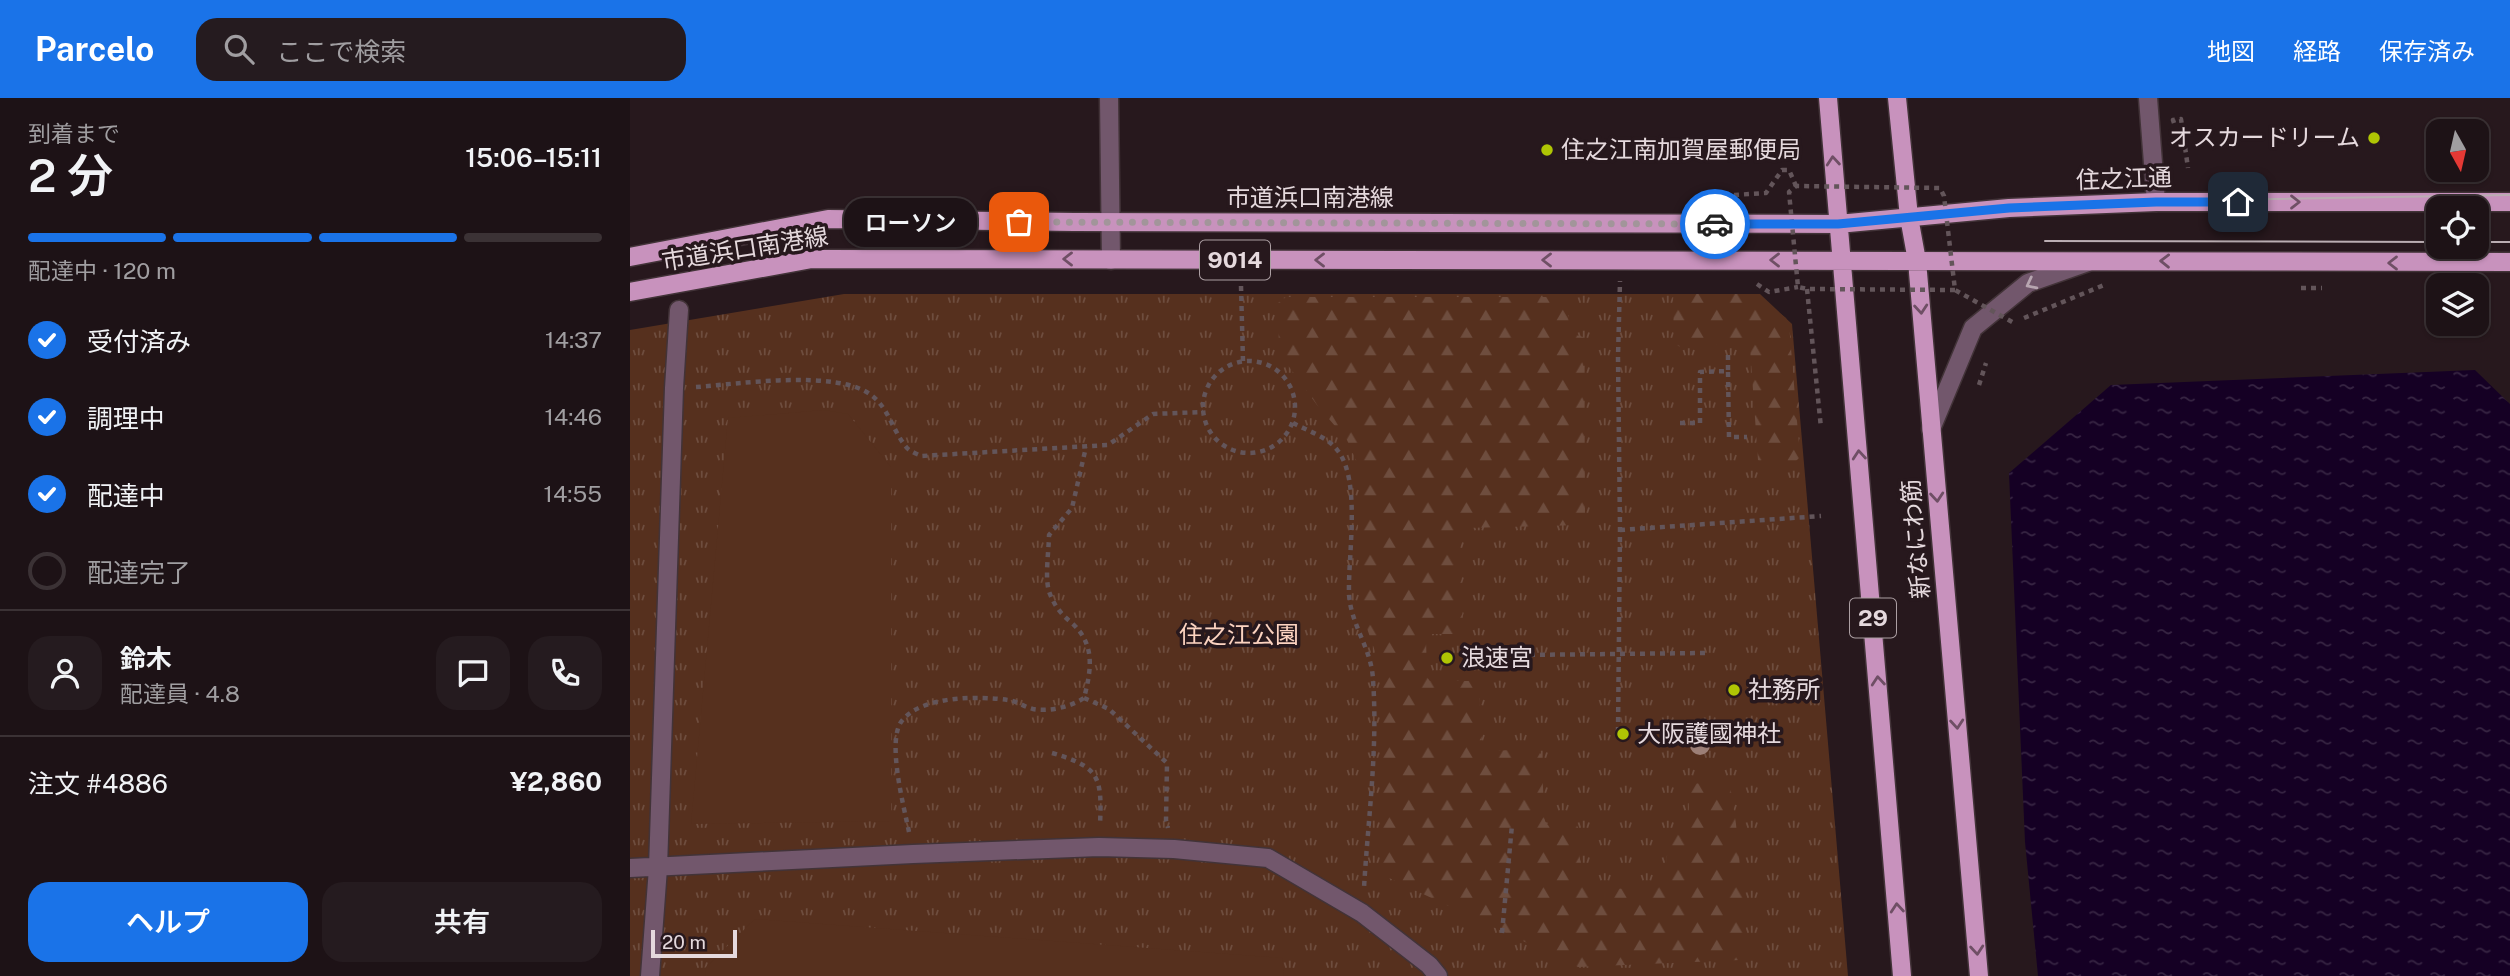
<!DOCTYPE html>
<html lang="ja">
<head>
<meta charset="utf-8">
<style>
  :root { --surface:#1d1216; --page:#251b1f; --text:#f1f3f6; --muted:#a09ea1; --line:#3b3235; --accent:#1a73e8 }
  body { margin:0; font-family:"Public Sans","Noto Sans JP",sans-serif; background:var(--page); color:var(--text); height:100vh; display:flex; flex-direction:column; font-size:26px; white-space:nowrap }
  * { box-sizing:border-box; margin:0 }
  p { font-size:23px; color:var(--muted) }
  .icon { flex:none; width:38px; height:38px; fill:none; stroke:currentColor; stroke-width:2; stroke-linecap:round; stroke-linejoin:round }
  .map { position:relative; flex:1; overflow:hidden }
  .sheet { display:flex; flex-direction:column; background:var(--surface); width:630px }
  .sheet>* { flex:none }
  .needle { width:46px; rotate:172deg }
  .fabs { position:absolute; left:1796px; top:21px; display:grid; gap:14px }
  .fabs a { display:grid; place-items:center; width:63px; height:63px; border-radius:14px; background:var(--surface); box-shadow:0 2px 5px #0004,0 0 0 2px var(--line); font-size:35px }
  .scale { position:absolute; left:21px; bottom:18px; width:86px; box-sizing:border-box; padding-left:7px; border:4px solid #e5d9dd; border-top:0; font-size:19px; line-height:24px; white-space:nowrap; color:#e5d9dd; -webkit-text-stroke:5px #27181d; paint-order:stroke }
  .pin { position:absolute; display:grid; place-items:center; width:60px; height:60px; color:#fff; margin:-30px; border-radius:14px; box-shadow:0 4px 10px #0006 }
  .courier { position:absolute; display:grid; place-items:center; width:70px; height:70px; margin:-35px; border:5px solid #1a73e8; border-radius:50%; background:#fff; color:#222; box-shadow:0 2px 9px #0007 }
  .bubble { position:absolute; height:49px; border-radius:21px; background:var(--surface); box-shadow:0 2px 5px #0004,0 0 0 2px var(--line); font-size:23px; font-weight:600; line-height:49px; text-align:center }
  .head em { font-style:normal; font-weight:600 }
  .head div { display:flex; flex-direction:column-reverse }
  .head { display:flex; align-items:center; justify-content:space-between; height:119px; padding:0 28px }
  h1 { font-size:46px; font-weight:600; line-height:52px }
  .bar { display:grid; grid-template-columns:repeat(4,1fr); gap:10px 7px; align-content:center; height:84px; padding:0 28px }
  .bar i { height:9px; border-radius:5px; background:var(--line) }
  .bar .current { background:var(--accent) }
  .bar p { grid-column:span 4 }
  .line { display:flex; align-items:center; gap:18px; padding:0 28px; border-top:2px solid var(--line) }
  .line div { flex:1 }
  .round { display:grid; place-items:center; flex:none; width:74px; height:74px; border-radius:21px; background:var(--page) }
  ol { padding:0 28px; list-style:none }
  li { display:flex; align-items:center; gap:21px; height:77px }
  li p { margin-inline-start:auto }
  li .icon { padding:7px; border-radius:50%; background:var(--accent); color:#fff; stroke-width:4 }
  li:last-child { color:var(--muted) }
  li i { width:38px; height:38px; border:4px solid var(--line); border-radius:50% }
  .cta { display:flex; gap:14px; margin-top:auto; padding:14px 28px }
  .cta a { flex:1; height:80px; border-radius:21px; background:var(--accent); color:#fff; font-size:28px; font-weight:600; line-height:80px; text-align:center }
  .cta a+a { background:var(--page); color:var(--text) }
  header { display:flex; align-items:center; gap:42px; box-sizing:border-box; height:98px; padding:0 35px; background:var(--accent); color:#fff }
  header strong { font-size:33px }
  nav { display:flex; gap:38px; margin-inline-start:auto; font-size:24px }
  .search { width:490px; height:63px; background:var(--page); display:flex; align-items:center; gap:18px; box-sizing:border-box; padding:0 24px; border-radius:21px; color:var(--muted); font-size:26px }
  main { display:flex; flex:1; min-height:0 }
  .map>svg:first-child { display:block }
</style>
</head>
<body>
<header>
<strong>Parcelo</strong>
<div class="search"><svg class="icon" aria-label="search" viewBox="0 0 24 24"><circle cx="10" cy="10" r="6"/><path d="M15 15l6 6"/></svg>ここで検索</div>
<nav><a>地図</a><a>経路</a><a>保存済み</a></nav>
</header>
<main>
<section class="sheet">
<div class="head"><div><h1>2 分</h1><p>到着まで</p></div><em>15:06–15:11</em></div>
<div class="bar"><i class="current"></i><i class="current"></i><i class="current"></i><i></i><p>配達中 · 120 m</p></div>
<ol>
<li><svg class="icon" aria-label="check" viewBox="0 0 24 24"><path d="M5 12l5 5 9-10"/></svg>受付済み<p>14:37</p></li>
<li><svg class="icon" aria-label="check" viewBox="0 0 24 24"><path d="M5 12l5 5 9-10"/></svg>調理中<p>14:46</p></li>
<li><svg class="icon" aria-label="check" viewBox="0 0 24 24"><path d="M5 12l5 5 9-10"/></svg>配達中<p>14:55</p></li>
<li><i></i>配達完了</li>
</ol>
<div class="line" style="height:126px"><a class="round"><svg class="icon" aria-label="person" viewBox="0 0 24 24"><circle cx="12" cy="8" r="4"/><path d="M4 21q1-7 8-7t8 7"/></svg></a><div><b>鈴木</b><p>配達員 · 4.8</p></div><a class="round"><svg class="icon" aria-label="chat" viewBox="0 0 24 24"><path d="M4 5h16v11H9l-5 4z"/></svg></a><a class="round"><svg class="icon" aria-label="phone" viewBox="0 0 24 24"><path d="M5 4h4l2 5-3 2q2 4 5 5l2-3 5 2v4C11 20 4 13 5 4z"/></svg></a></div>
<div class="line" style="height:91px"><div>注文 #4886</div><b>¥2,860</b></div>
<div class="cta"><a>ヘルプ</a><a>共有</a></div>
</section>
<div class="map">
<svg width="1880" height="878" viewBox="0 0 1880 878">
  <defs>
    <pattern id="grass-tufts" width="24" height="20" patternUnits="userSpaceOnUse" patternTransform="scale(1.75)"><rect width="24" height="20" fill="#56301e"/><path d="M3 7l-1-3M5 7V3M7 7l1-3M15 17l-1-3M17 17v-4M19 17l1-3" fill="none" stroke="#6e4d3e"/></pattern>
    <pattern id="forest-firs" width="22" height="20" patternUnits="userSpaceOnUse" patternTransform="scale(1.75)"><rect width="22" height="20" fill="#56301e"/><path d="M5 1l3.5 6h-7zM16 11l3.5 6h-7z" fill="#6e4d3e"/></pattern>
    <pattern id="water-ripples" width="26" height="14" patternUnits="userSpaceOnUse" patternTransform="scale(1.75)"><rect width="26" height="14" fill="#150024"/><path d="M2 4q2-2 4 0t4 0M15 11q2-2 4 0t4 0" fill="none" stroke="#372543"/></pattern>
  </defs>
  <rect width="100%" height="100%" fill="#27181d"/>
  <path fill="url(#grass-tufts)" d="M214 196H1130L1162 226 1218 878H0V232Z"/>
  <path fill="url(#forest-firs)" d="M1045 196H1122L1127 197 1156 220 1159 226 1170 359 1166 363 1132 366 1128 362 1120 250 1115 245 1050 249 1044 245 1043 201Z
    M656 199H933L938 203 939 235 953 239 955 422 950 427 835 430 830 437 833 532 829 536H801L796 541 797 579 800 583H844L849 585 852 648 856 653 906 651 911 656 915 723 918 727 944 726 948 729 951 787 955 792 1031 789 1034 785 1040 732C1045 727 1055 723 1058 716 1061 706 1055 696 1061 686L1094 683 1100 687 1106 726 1118 856 1110 862 948 869 757 779 751 764 753 576 733 519 728 432 730 371 717 342 687 307 649 255 648 205Z"/>
  <path fill="#56301e" d="M194 312 218 316 261 369V723L61 726 98 320Z
    M125 821 652 860 654 878H76L75 870Z"/>
  <path fill="url(#water-ripples)" d="M1845 272 1880 306V878H1408L1395 744 1379 375 1481 287Z"/>
  <g fill="none" stroke-linecap="round" stroke-linejoin="round">
    <g stroke="#423338" stroke-width="21">
      <path id="pedestrian" d="M0 770 283 756 469 749 544 751 638 760 732 815 799 867 808 878
        M20 878 28 770 44 290 49 212"/>
    </g>
    <g stroke="#423338" stroke-width="21">
      <path id="minor" d="M479 0 481 162"/>
    </g>
    <g stroke="#423338" stroke-width="21">
      <path id="tertiary" d="M1518 0 1526 104
        M1301 331 1343 230 1398 185 1458 164"/>
    </g>
    <g stroke="#423338" stroke-width="21">
      <path id="primary" d="M1198 0 1272 878
        M1267 0 1279 119 1287 163 1349 878
        M0 159 198 121 444 124 1208 126 1379 110 1526 104H1880
        M0 194 182 161 1880 164"/>
    </g>
    <path stroke="#63555a" stroke-width="4.5" stroke-dasharray="5 5" stroke-linecap="butt" d="M1544 25 1543 22 1551 21 1558 70
      M1104 97 1136 95 1152 72H1159L1166 88
      M1127 186 1139 194 1168 189
      M611 188 613 263
      M1671 190H1692
      M1177 191 1191 330
      M1394 220 1474 187
      M1098 257V273
      M573 309a46 46 0 1 1 92 0a46 46 0 1 1-92 0Z
      M1349 287 1356 265
      M66 289C109 286 207 271 241 297 259 310 263 334 277 350 281 354 287 356 291 358L478 347 523 316 573 314
      M663 325C678 333 698 339 708 353 731 383 718 457 719 495 720 526 742 551 743 582 748 651 738 721 734 790
      M1050 325H1070V274L1098 273 1099 339H1117
      M990 432 1191 418
      M890 557 1075 555
      M454 600 479 611 537 665 536 722 538 730
      M988 634 990 432 988 259 990 183
      M422 655C470 669 472 679 470 727
      M279 734C274 709 257 645 271 624 290 597 350 598 378 602 387 603 394 609 403 611 419 614 440 609 454 600 461 573 466 547 442 525 432 517 425 509 420 496 414 483 419 452 419 437L442 410 456 349
      M872 835 882 727"/>
    <use href="#pedestrian" stroke="#72576c" stroke-width="18"/>
    <use href="#minor" stroke="#72576c" stroke-width="18"/>
    <use href="#tertiary" stroke="#72576c" stroke-width="18"/>
    <use href="#primary" stroke="#c892bd" stroke-width="18"/>
    <path stroke="#bbaeb3" stroke-width="2" d="M1409 111 1587 102 1880 97
      M1415 143 1808 144
      M1846 144H1880"/>
    <path stroke="#63555a" stroke-width="4.5" stroke-dasharray="5 5" stroke-linecap="butt" d="M1325 192 1177 191 1168 189 1159 94 1166 88 1310 90 1314 98 1325 192 1384 225"/>
  </g>
  <circle fill="#9c7f77" cx="1070" cy="647" r="10"/>
  <defs><path id="oneway-chevron" d="M-2-3.5L2.5 0L-2 3.5" fill="none" stroke-width="1.6" stroke-linecap="round" stroke-linejoin="round" transform="scale(1.75)"/></defs>
  <g stroke="#6f4f65">
    <use href="#oneway-chevron" transform="translate(1203 63) rotate(-95)"/>
    <use href="#oneway-chevron" transform="translate(1665 104)"/>
    <use href="#oneway-chevron" transform="translate(438 161) rotate(-180)"/>
    <use href="#oneway-chevron" transform="translate(690 162) rotate(-180)"/>
    <use href="#oneway-chevron" transform="translate(917 162) rotate(180)"/>
    <use href="#oneway-chevron" transform="translate(1145 162) rotate(-180)"/>
    <use href="#oneway-chevron" transform="translate(1535 163) rotate(-179)"/>
    <use href="#oneway-chevron" transform="translate(1763 165) rotate(180)"/>
    <use href="#oneway-chevron" transform="translate(1291 211) rotate(85)"/>
    <use href="#oneway-chevron" transform="translate(1229 357) rotate(-95)"/>
    <use href="#oneway-chevron" transform="translate(1307 399) rotate(85)"/>
    <use href="#oneway-chevron" transform="translate(1248 583) rotate(-95)"/>
    <use href="#oneway-chevron" transform="translate(1327 626) rotate(85)"/>
    <use href="#oneway-chevron" transform="translate(1267 810) rotate(-95)"/>
    <use href="#oneway-chevron" transform="translate(1347 852) rotate(85)"/>
  </g>
  <use stroke="#b7a5b0" href="#oneway-chevron" transform="translate(1401 186) rotate(153)"/>
  <g fill="none" stroke-linecap="round" stroke-linejoin="round">
    <path stroke="#a2959a" stroke-width="7" stroke-dasharray="0 12.6" d="M389 124 1085 126"/>
    <path stroke="#1a73e8" stroke-width="9" d="M1085 126H1208L1379 110 1526 104H1608"/>
  </g>
  <g fill="#afc504" stroke="#27181d" stroke-width="2.5">
    <circle cx="1744" cy="40" r="7"/>
    <circle cx="917" cy="52" r="7"/>
    <circle cx="817" cy="560" r="7"/>
    <circle cx="1104" cy="592" r="7"/>
    <circle cx="993" cy="636" r="7"/>
  </g>
  <g text-anchor="middle" stroke-width="7" stroke-linejoin="round" paint-order="stroke">
    <g fill="#27181d" stroke="#ac9fa3" stroke-width="2">
      <rect x="570" y="142.5" width="70" height="39" rx="5"/>
      <rect x="1220" y="500.5" width="46" height="39" rx="5"/>
    </g>
    <g font-size="23" font-weight="bold" fill="#e5d9dd">
      <text x="605" y="170">9014</text>
      <text x="1243" y="528">29</text>
    </g>
    <g font-size="24" fill="#e5d9dd" stroke="#27181d" text-anchor="start">
      <text x="1730" y="48" text-anchor="end">オスカードリーム</text>
      <text x="931" y="60">住之江南加賀屋郵便局</text>
      <text x="831" y="568">浪速宮</text>
      <text x="1118" y="600">社務所</text>
      <text x="1007" y="644">大阪護國神社</text>
    </g>
    <g font-size="24" fill="#e5d9dd" stroke="#27181d">
      <text transform="translate(1494 81) rotate(-2)" y="8">住之江通</text>
      <text x="680" y="108">市道浜口南港線</text>
      <text transform="translate(115 151) rotate(-9)" y="8">市道浜口南港線</text>
      <text transform="translate(1286 441) rotate(-95)" y="8">新なにわ筋</text>
    </g>
    <g font-size="24" fill="#fcd3c0" stroke="#27181d">
      <text x="609" y="545">住之江公園</text>
    </g>
  </g>
</svg>
<div class="fabs">
<a><svg class="needle" viewBox="-14 -14 28 28"><path d="M0-13l5 13h-10z" fill="#e53935"/><path d="M0 13l5-13h-10z" fill="#a09ea1"/></svg></a>
<a><svg class="icon" aria-label="locate" viewBox="0 0 24 24"><circle cx="12" cy="12" r="6"/><path d="M12 2v4M12 18v4M2 12h4M18 12h4"/></svg></a>
<a><svg class="icon" aria-label="layers" viewBox="0 0 24 24"><path d="M12 4l9 5-9 5-9-5zM3 14l9 5 9-5"/></svg></a>
</div>
<div class="scale">20 m</div>
<div class="pin" style="left:389px;top:124px;background:#ea580c"><svg class="icon" aria-label="bag" viewBox="0 0 24 24"><path d="M5 8h14l-1 12H6zM9 8a3 3 0 0 1 6 0"/></svg></div>
<div class="pin" style="left:1608px;top:104px;background:#1f2937"><svg class="icon" aria-label="home" viewBox="0 0 24 24"><path d="M3 11l9-7 9 7M6 9v11h12V9"/></svg></div>
<div class="courier" style="left:1085px;top:126px"><svg class="icon" aria-label="car" viewBox="0 0 24 24"><path d="M5 17H2v-5l4-1 3-4h7l3 4 3 1v5h-3M9 17h6M6 11h13"/><circle cx="7" cy="17" r="2"/><circle cx="17" cy="17" r="2"/></svg></div>
<div class="bubble" style="left:214px;top:100px;width:133px">ローソン</div>
</div>
</main>
</body>
</html>
